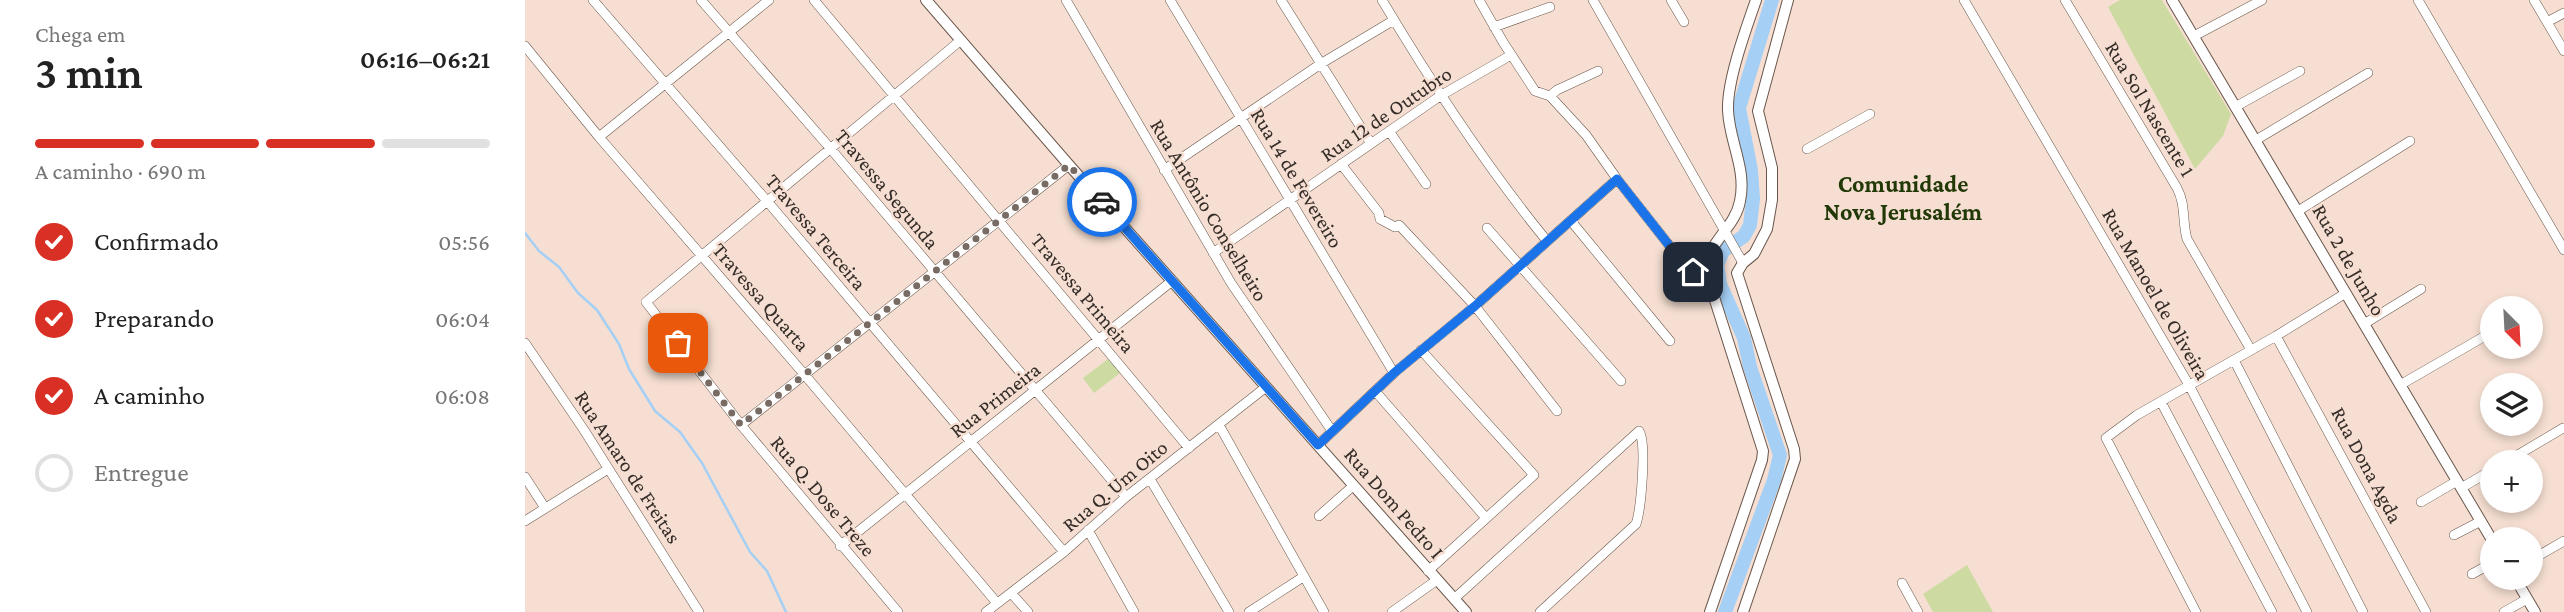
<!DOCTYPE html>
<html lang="pt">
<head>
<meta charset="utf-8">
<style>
  :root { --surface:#fff; --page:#f6f6f6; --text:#222; --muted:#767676; --line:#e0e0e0; --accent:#d93025 }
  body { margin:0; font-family:"Crimson Pro",serif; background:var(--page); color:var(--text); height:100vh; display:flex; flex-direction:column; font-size:26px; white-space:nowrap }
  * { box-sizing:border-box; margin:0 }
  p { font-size:23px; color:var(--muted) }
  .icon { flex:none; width:38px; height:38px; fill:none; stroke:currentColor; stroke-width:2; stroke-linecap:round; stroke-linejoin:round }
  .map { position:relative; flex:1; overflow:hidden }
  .details { display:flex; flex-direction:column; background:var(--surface); width:525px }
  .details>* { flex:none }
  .needle { width:46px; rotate:156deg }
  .fabs { position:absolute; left:1955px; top:296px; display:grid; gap:14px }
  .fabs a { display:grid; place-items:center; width:63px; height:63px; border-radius:50%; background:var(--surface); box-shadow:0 4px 10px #0003; font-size:35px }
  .pin { position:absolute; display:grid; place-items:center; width:60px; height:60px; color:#fff; margin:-30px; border-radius:14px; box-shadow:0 4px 10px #0006 }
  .courier { position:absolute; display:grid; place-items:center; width:70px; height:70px; margin:-35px; border:5px solid #1a73e8; border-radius:50%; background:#fff; color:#222; box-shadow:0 2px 9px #0007 }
  .head em { font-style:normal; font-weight:600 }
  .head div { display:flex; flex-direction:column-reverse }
  .head { display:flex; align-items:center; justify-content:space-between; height:119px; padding:0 35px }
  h1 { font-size:46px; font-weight:600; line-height:52px }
  .bar { display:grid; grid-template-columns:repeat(4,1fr); gap:10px 7px; align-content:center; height:84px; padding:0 35px }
  .bar i { height:9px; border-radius:5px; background:var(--line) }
  .bar .selected { background:var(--accent) }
  .bar p { grid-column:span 4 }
  ol { padding:0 35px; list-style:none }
  li { display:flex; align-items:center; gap:21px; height:77px }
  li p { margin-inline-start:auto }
  li .icon { padding:7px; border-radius:50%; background:var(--accent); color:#fff; stroke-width:4 }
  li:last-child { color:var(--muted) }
  li i { width:38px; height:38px; border:4px solid var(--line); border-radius:50% }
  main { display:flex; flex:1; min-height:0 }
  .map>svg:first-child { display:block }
</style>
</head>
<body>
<main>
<section class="details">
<div class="head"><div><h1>3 min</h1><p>Chega em</p></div><em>06:16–06:21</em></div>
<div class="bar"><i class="selected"></i><i class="selected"></i><i class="selected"></i><i></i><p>A caminho · 690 m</p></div>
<ol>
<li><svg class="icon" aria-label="check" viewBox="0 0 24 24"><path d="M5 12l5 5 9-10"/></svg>Confirmado<p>05:56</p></li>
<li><svg class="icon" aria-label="check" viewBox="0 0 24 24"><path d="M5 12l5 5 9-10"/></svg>Preparando<p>06:04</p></li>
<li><svg class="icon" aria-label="check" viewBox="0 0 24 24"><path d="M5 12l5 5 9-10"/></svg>A caminho<p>06:08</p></li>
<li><i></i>Entregue</li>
</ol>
</section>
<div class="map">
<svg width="2039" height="612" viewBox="0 0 2039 612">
  <rect width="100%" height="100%" fill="#f6dfd2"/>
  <path fill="#cddaa2" d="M1595 0H1637L1706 114 1698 136 1670 169 1583 7Z
    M583 359 595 373 569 393 558 378Z
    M1442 565 1468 612H1408L1398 594Z"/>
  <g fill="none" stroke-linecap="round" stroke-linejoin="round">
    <path stroke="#a5cff4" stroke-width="2.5" d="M0 233 14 251 34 267 53 293 72 310 94 344 104 369 130 411 155 432 177 463 225 552 242 571 261 612"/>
    <path stroke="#a5cff4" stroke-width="14" d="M1200 612 1249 480 1255 455 1225 367 1219 338 1195 284 1192 265 1198 251 1219 236 1225 225 1228 199 1226 170 1214 108 1247 0"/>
    <g stroke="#6a564b" stroke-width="10">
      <path id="minor" d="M68 0 242 201 539 552
        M176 0 305 148 601 497
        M289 0 664 448
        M541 0 706 283 807 431
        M645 0 869 373
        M756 0 845 142
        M857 0C907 84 960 165 1022 241
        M954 0 978 42 1010 91 1025 96 1061 135 1092 179 1162 268 1168 272H1181
        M1068 0 1218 263
        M1146 0 1159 22
        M1439 0 1664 385 1782 612
        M1540 0 1652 188C1661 205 1657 221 1662 239L1726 350
        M1893 0 2039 250
        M2009 0 2039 51
        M2022 22 2039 13
        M969 27 1025 7
        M1669 36 1737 0
        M0 46 74 137 279 374 472 603
        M1025 96 1032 90 1073 71
        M1710 107 1775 71
        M864 131 901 184
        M74 137 244 0
        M1731 140 1843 73
        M1282 149 1345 114
        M816 164 854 213 855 219 870 227 874 225 950 306 1032 411
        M639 170 797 63 869 20
        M1773 211 1885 141
        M1046 221 1145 341
        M962 228 1096 381
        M688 253 915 96 986 55
        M1839 324 1896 289
        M1751 336 1901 612
        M0 343 59 430 174 612
        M896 350 1009 475 903 571
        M1709 360 1838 612
        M1875 385 1967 332
        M850 391 961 518
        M1636 402 1747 612
        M216 425 544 165
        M694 425 799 612
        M793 445 869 373 950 306 1092 179
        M1981 462 2038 428
        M0 477 20 508
        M625 479 704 612
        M1936 488 1967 470
        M1896 502 1932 481
        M794 516 828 486
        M0 521 83 469
        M563 530 609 612
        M1929 535 1956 521
        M315 546 647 281
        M2006 560 2039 541
        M1947 574 1967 563
        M1377 583 1393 612
        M486 593 503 612
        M929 599 1114 431C1122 443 1116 509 1111 524L1015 612
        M373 612 216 425 121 302 436 40
        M461 612 539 552 601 497 741 387
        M724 612 778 577
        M867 612 912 580
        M1671 612 1581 438 1612 415 1751 336 1821 293
        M1979 612 2002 599"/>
    </g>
    <g stroke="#6a564b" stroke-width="12">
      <path id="tertiary" d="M401 0 544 165 941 612
        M1647 0 1967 540
        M1990 578 2010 612
        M1185 612 1237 460 1238 451 1181 272C1181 242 1210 229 1215 201 1222 169 1204 141 1203 110 1202 80 1221 29 1231 0
        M1218 612 1270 459 1269 449 1212 273 1218 263 1229 254 1242 229 1247 200V168L1233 111 1263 0"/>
    </g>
    <use href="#minor" stroke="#fff" stroke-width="9"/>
    <use href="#tertiary" stroke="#fff" stroke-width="10"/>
  </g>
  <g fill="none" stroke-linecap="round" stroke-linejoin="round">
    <path stroke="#786b63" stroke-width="7" stroke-dasharray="0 12.6" d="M153 343 216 425 544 165 577 202"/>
    <path stroke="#1a73e8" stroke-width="9" d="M577 202 793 445 869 373 950 306 1092 179 1162 268 1168 272"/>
  </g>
  <g text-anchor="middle" stroke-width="5" stroke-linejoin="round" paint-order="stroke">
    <g font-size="21" fill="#342c27" stroke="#f6dfd2">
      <text transform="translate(1625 109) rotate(59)" y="7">Rua Sol Nascente 1</text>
      <text transform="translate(861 114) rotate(-34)" y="7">Rua 12 de Outubro</text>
      <text transform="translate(772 178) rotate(59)" y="7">Rua 14 de Fevereiro</text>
      <text transform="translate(362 189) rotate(50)" y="7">Travessa Segunda</text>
      <text transform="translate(684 210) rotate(59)" y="7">Rua Antônio Conselheiro</text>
      <text transform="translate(291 232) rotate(50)" y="7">Travessa Terceira</text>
      <text transform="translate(1824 260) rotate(60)" y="7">Rua 2 de Junho</text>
      <text transform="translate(558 293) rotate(50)" y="7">Travessa Primeira</text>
      <text transform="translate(1631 294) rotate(60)" y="7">Rua Manoel de Oliveira</text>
      <text transform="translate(236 297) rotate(49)" y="7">Travessa Quarta</text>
      <text transform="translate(470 400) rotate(-38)" y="7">Rua Primeira</text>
      <text transform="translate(1842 465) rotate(62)" y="7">Rua Dona Agda</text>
      <text transform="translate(103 467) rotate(57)" y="7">Rua Amaro de Freitas</text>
      <text transform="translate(590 486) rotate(-40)" y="7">Rua Q. Um Oito</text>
      <text transform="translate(298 496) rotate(50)" y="7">Rua Q. Dose Treze</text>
      <text transform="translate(869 503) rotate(49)" y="7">Rua Dom Pedro I</text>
    </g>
    <g font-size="24" font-weight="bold" fill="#213906" stroke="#f6dfd2">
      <text x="1378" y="192">Comunidade<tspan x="1378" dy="28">Nova Jerusalém</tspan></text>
    </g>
  </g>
</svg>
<div class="fabs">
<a><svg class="needle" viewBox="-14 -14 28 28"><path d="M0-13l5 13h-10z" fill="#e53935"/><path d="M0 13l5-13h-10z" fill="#767676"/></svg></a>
<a><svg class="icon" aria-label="layers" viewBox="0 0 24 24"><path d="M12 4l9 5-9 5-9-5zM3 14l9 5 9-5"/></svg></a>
<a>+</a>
<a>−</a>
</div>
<div class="pin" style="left:153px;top:343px;background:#ea580c"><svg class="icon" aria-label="bag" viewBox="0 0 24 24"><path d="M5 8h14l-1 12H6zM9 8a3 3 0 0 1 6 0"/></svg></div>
<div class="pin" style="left:1168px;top:272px;background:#1f2937"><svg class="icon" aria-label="home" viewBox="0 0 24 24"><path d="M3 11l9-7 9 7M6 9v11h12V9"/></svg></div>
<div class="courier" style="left:577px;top:202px"><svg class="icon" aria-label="car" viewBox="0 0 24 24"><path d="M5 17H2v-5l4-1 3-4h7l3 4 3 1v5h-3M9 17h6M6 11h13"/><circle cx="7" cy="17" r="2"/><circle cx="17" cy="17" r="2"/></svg></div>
</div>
</main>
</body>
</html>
